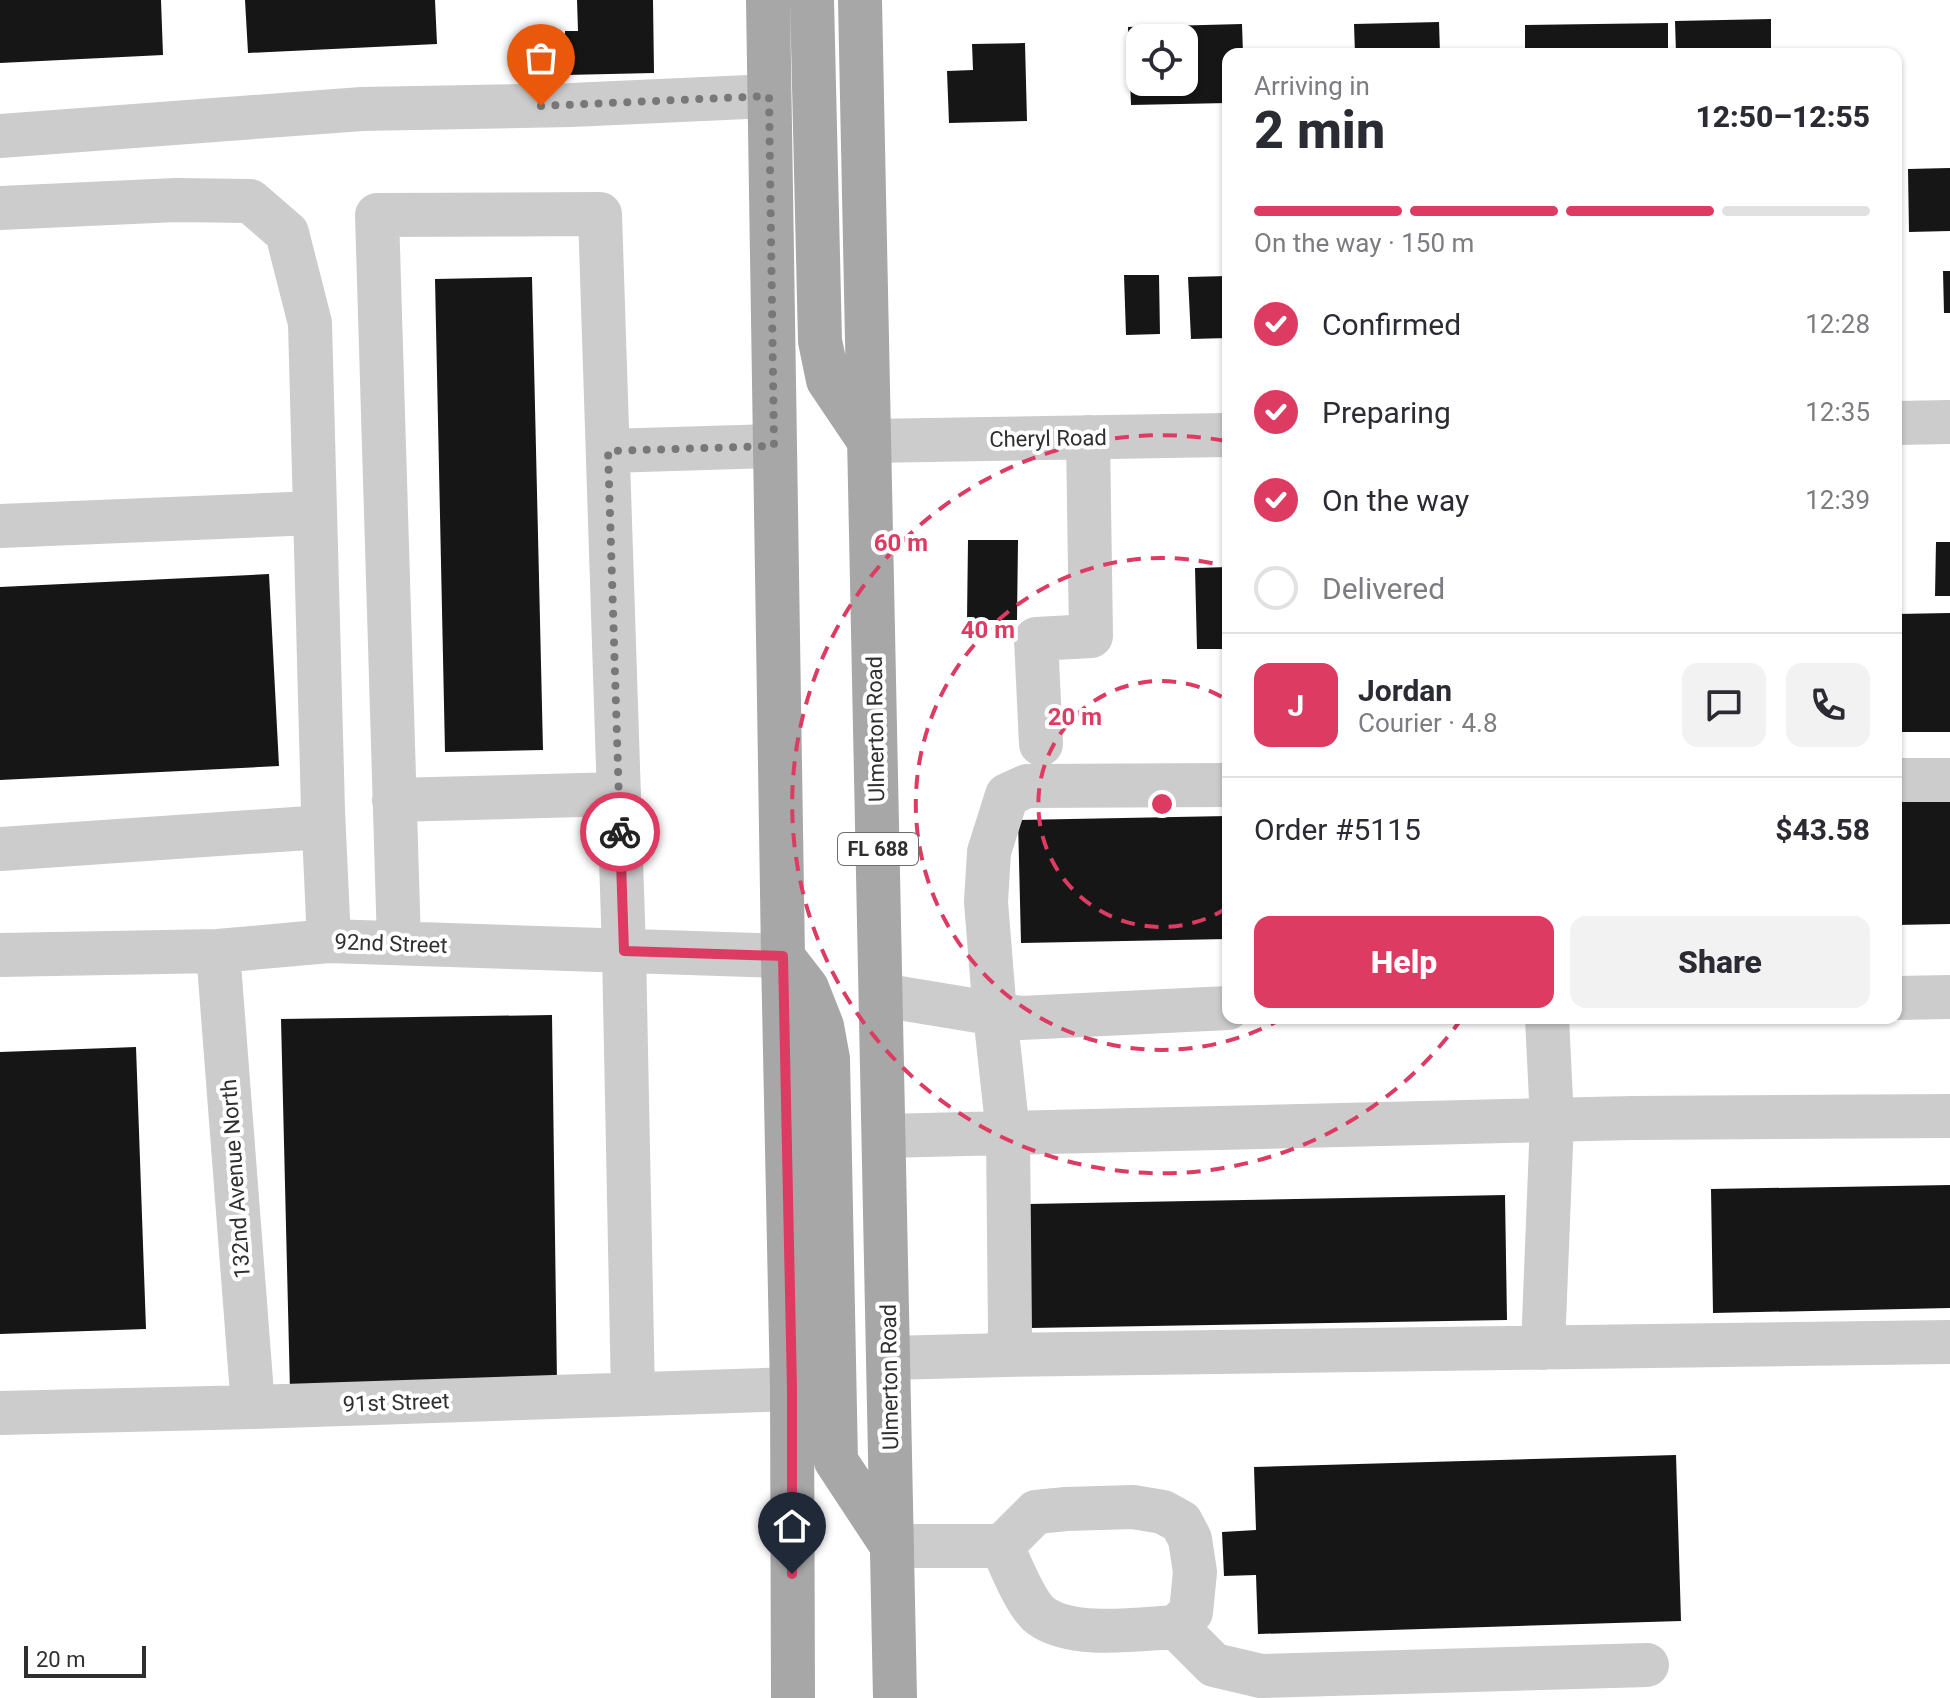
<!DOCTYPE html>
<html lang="en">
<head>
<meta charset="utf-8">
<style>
  :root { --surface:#fff; --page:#f2f2f3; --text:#2b2b33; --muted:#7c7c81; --line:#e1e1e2; --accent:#dd3b62 }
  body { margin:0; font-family:Roboto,sans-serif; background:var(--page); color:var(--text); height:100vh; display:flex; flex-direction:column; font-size:30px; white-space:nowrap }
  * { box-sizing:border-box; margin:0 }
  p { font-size:26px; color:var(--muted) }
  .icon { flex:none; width:44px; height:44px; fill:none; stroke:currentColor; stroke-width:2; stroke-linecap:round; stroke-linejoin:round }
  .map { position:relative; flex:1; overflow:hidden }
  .panel { position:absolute; left:1222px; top:48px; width:680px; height:976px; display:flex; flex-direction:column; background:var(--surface); border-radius:16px; box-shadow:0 2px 6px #0004 }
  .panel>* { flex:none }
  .buttons { position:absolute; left:1126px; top:24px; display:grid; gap:16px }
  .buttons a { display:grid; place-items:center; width:72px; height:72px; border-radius:16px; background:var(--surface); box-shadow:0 2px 6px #0004; font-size:40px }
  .scale { position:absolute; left:24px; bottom:20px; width:122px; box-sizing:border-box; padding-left:8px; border:4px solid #2f2f2f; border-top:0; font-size:22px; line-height:28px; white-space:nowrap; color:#2f2f2f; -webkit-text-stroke:6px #fff; paint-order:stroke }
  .pin { position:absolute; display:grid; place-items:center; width:68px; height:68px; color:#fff; margin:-82px -34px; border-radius:50% 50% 50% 0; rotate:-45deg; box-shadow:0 0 8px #0007 }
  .pin .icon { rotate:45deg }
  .courier { position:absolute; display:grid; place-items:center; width:80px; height:80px; margin:-40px; border:6px solid #dd3b62; border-radius:50%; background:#fff; color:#222; box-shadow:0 2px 10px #0007 }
  .overview em { font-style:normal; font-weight:800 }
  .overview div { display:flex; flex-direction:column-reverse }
  .overview { display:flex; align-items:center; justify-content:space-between; height:136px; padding:0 32px }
  h1 { font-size:52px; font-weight:800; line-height:60px }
  .bar { display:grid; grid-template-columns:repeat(4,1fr); gap:12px 8px; align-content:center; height:96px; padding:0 32px }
  .bar i { height:10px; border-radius:6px; background:var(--line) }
  .bar .active { background:var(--accent) }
  .bar p { grid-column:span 4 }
  .line { display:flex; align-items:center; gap:20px; padding:0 32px; border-top:2px solid var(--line) }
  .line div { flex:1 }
  .round { display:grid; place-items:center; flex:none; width:84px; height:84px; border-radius:16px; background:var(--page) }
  ol { padding:0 32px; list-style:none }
  li { display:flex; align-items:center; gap:24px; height:88px }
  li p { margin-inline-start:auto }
  li .icon { padding:8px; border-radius:50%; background:var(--accent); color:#fff; stroke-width:4 }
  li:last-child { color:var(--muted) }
  li i { width:44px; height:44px; border:4px solid var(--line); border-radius:50% }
  .cta { display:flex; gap:16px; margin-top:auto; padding:16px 32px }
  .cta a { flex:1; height:92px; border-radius:16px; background:var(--accent); color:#fff; font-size:32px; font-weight:800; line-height:92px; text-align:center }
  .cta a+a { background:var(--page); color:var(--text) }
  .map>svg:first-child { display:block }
</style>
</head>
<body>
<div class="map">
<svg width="1950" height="1698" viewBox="0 0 1950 1698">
  <rect width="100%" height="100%" fill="#fff"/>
  <path fill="#161616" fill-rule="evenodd" d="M0 0H161L163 55 0 63Z
    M245 0H435L437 44 248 53Z
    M577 0H653L654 73 565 75V31H578Z
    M1771 19V54H1676L1675 21Z
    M1439 22 1440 54H1355L1354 24Z
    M1668 23V54H1525V25Z
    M1242 24 1243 54H1228V103L1131 105 1128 27ZM1140 38H1184V82H1140Z
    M1025 43 1027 121 949 123 947 71 973 70 972 44Z
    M1950 168V231L1909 232 1908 169Z
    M1943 271H1950V313H1944Z
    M1124 275H1159L1160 334 1126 335Z
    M1228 276V338L1191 339 1188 277Z
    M532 277 543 750 445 752 435 279Z
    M968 540H1018L1017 620H967Z
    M1936 542H1950V596H1935Z
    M1228 567V649H1197L1195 568Z
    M269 574 279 766 0 780V587Z
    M1950 613V732H1896V614Z
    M1950 800V924L1896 925V801Z
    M1228 816V939L1021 943 1018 820Z
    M552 1015 557 1383 290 1391 281 1019Z
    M136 1047 146 1329 0 1334V1052Z
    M1950 1185V1308L1713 1313 1711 1189Z
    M1505 1195 1507 1320 1030 1328 1028 1204Z
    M1676 1455 1681 1621 1258 1634 1256 1575 1224 1576 1222 1532 1256 1530 1254 1467Z"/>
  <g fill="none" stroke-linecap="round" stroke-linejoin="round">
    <path stroke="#ccc" stroke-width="44" d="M0 136 362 109 571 105 769 96
      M0 208 176 200 250 201 287 233 310 323 323 810 329 941
      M1896 423 1950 422
      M869 441 1228 435
      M608 451 774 446
      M0 526 314 513
      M1041 744 1036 639 1091 636 1088 437
      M1896 780H1950
      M394 800 619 794
      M0 849 323 827
      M399 943 377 215 600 214 624 951 633 1394
      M218 951 253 1407
      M0 955 218 951 329 941 783 956
      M881 995 1021 1018 1228 1008
      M1896 998 1950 997
      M884 1136 1632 1118 1950 1116
      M1543 1348 1552 1120 1547 1018
      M1006 1355 1950 1342
      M889 1358 1006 1355 1010 1333 1008 1133 995 1014 986 902 989 852 1007 795 1027 786 1228 785
      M0 1413 253 1407 792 1389
      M892 1546H1002L1036 1512 1066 1509 1133 1507 1163 1512 1181 1522 1190 1539 1195 1572 1191 1612 1176 1627C1138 1629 1073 1639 1041 1616 1026 1605 1010 1564 1002 1546
      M1176 1627 1214 1665 1261 1676 1647 1665"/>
    <path stroke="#a7a7a7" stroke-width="44" d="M768 0 783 956 792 1389 793 1698
      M812 0 820 341 828 380 869 441
      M860 0 895 1698
      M783 957 807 988 822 1026 828 1059 836 1461 892 1546"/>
  </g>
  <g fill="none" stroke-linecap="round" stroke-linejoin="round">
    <path stroke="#787878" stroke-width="8" stroke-dasharray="0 14.4" d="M541 106 769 96 774 446 608 451 620 832"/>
    <path stroke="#dd3b62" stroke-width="10" d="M620 832 624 951 783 956 792 1389V1574"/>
  </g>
  <g fill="none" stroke="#dd3b62" stroke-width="4" stroke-dasharray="14 10">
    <path d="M1227 908A123 123 0 1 1 1227 700"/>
    <path d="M1283 1018A246 246 0 1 1 1228 567"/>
    <path d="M1462 1018A369 369 0 1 1 1226 441"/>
  </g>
  <g text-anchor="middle" stroke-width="8" stroke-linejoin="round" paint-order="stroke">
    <rect fill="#fff" stroke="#6d6d6d" stroke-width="2" x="838" y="833" width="80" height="32" rx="6"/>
    <g font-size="20" font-weight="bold" fill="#2f2f2f">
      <text x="878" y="856">FL 688</text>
    </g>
    <g font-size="22" fill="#2f2f2f" stroke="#fff">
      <text transform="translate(1048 438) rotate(-1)" y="8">Cheryl Road</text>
      <text transform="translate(875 729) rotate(-91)" y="8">Ulmerton Road</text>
      <text transform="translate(391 943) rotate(2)" y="8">92nd Street</text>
      <text transform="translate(235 1179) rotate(-94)" y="8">132nd Avenue North</text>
      <text transform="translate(889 1377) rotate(-91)" y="8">Ulmerton Road</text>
      <text transform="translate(396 1402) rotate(-2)" y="8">91st Street</text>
    </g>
  </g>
  <circle cx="1162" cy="804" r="12" fill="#dd3b62" stroke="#fff" stroke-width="4"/>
  <g font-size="24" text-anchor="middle" font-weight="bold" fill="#dd3b62" stroke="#fff" stroke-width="8" stroke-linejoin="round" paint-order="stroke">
    <text x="901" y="551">60 m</text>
    <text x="988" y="638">40 m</text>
    <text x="1075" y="725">20 m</text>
  </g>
</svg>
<div class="buttons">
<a><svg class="icon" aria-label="locate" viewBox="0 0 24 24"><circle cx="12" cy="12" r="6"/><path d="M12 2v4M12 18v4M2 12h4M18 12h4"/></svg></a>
</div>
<div class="scale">20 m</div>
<div class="pin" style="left:541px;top:106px;background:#ea580c"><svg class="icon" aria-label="bag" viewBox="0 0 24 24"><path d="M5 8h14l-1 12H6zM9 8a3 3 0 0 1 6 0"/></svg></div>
<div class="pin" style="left:792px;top:1574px;background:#1f2937"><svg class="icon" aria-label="home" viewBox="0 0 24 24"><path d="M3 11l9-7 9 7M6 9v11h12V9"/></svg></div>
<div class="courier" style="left:620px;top:832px"><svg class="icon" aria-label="bike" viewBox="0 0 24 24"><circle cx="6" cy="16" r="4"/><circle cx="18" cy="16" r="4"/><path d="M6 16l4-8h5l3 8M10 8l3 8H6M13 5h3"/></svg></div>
<section class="panel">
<div class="overview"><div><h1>2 min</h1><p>Arriving in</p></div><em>12:50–12:55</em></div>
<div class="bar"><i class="active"></i><i class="active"></i><i class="active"></i><i></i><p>On the way · 150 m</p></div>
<ol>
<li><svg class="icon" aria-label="check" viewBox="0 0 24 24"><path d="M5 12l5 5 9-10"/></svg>Confirmed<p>12:28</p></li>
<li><svg class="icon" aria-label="check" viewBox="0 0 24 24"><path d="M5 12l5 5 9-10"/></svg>Preparing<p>12:35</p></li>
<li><svg class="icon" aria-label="check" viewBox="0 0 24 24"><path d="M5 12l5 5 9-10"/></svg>On the way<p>12:39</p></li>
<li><i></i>Delivered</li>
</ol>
<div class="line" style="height:144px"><b class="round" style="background:var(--accent);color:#fff">J</b><div><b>Jordan</b><p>Courier · 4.8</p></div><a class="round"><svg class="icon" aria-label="chat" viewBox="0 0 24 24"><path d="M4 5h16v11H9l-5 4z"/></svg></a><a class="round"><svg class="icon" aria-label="phone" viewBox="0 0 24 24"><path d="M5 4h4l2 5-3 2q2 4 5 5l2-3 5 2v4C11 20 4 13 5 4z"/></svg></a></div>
<div class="line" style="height:104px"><div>Order #5115</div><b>$43.58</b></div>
<div class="cta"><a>Help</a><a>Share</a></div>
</section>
</div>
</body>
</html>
